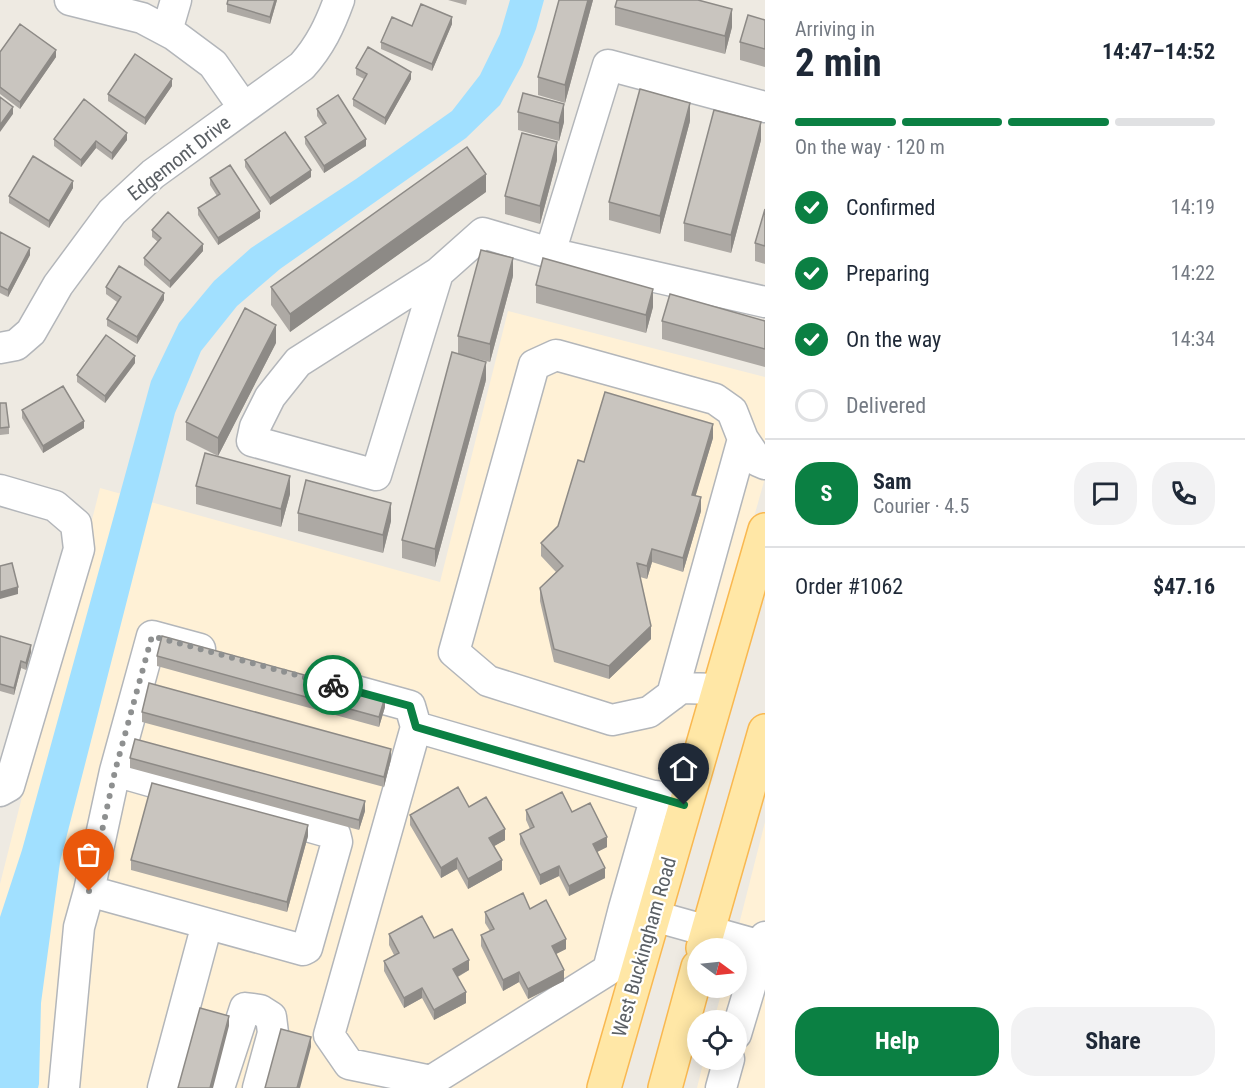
<!DOCTYPE html>
<html lang="en">
<head>
<meta charset="utf-8">
<style>
  :root { --surface:#fff; --page:#f2f2f3; --text:#1f2937; --muted:#747a83; --line:#e0e1e3; --accent:#0b8043 }
  body { margin:0; font-family:"Roboto Condensed",sans-serif; background:var(--page); color:var(--text); height:100vh; display:flex; flex-direction:column; font-size:22px; white-space:nowrap }
  * { box-sizing:border-box; margin:0 }
  p { font-size:20px; color:var(--muted) }
  .icon { flex:none; width:33px; height:33px; fill:none; stroke:currentColor; stroke-width:2; stroke-linecap:round; stroke-linejoin:round }
  .map { position:relative; flex:1; overflow:hidden }
  .drawer { display:flex; flex-direction:column; background:var(--surface); width:480px }
  .drawer>* { flex:none }
  .needle { width:39px; rotate:105deg }
  .fabs { position:absolute; left:687px; top:938px; display:grid; gap:12px }
  .fabs a { display:grid; place-items:center; width:60px; height:60px; border-radius:50%; background:var(--surface); box-shadow:0 3px 15px #0003; font-size:30px }
  .pin { position:absolute; display:grid; place-items:center; width:51px; height:51px; color:#fff; margin:-62px -26px; border-radius:50% 50% 50% 0; rotate:-45deg; box-shadow:0 0 6px #0007 }
  .pin .icon { rotate:45deg }
  .courier { position:absolute; display:grid; place-items:center; width:60px; height:60px; margin:-30px; border:4px solid #0b8043; border-radius:50%; background:#fff; color:#222; box-shadow:0 2px 8px #0007 }
  .head em { font-style:normal; font-weight:700 }
  .head div { display:flex; flex-direction:column-reverse }
  .head { display:flex; align-items:center; justify-content:space-between; height:102px; padding:0 30px }
  h1 { font-size:39px; font-weight:700; line-height:45px }
  .bar { display:grid; grid-template-columns:repeat(4,1fr); gap:9px 6px; align-content:center; height:72px; padding:0 30px }
  .bar i { height:8px; border-radius:4px; background:var(--line) }
  .bar .active { background:var(--accent) }
  .bar p { grid-column:span 4 }
  .line { display:flex; align-items:center; gap:15px; padding:0 30px; border-top:2px solid var(--line) }
  .line div { flex:1 }
  .round { display:grid; place-items:center; flex:none; width:63px; height:63px; border-radius:24px; background:var(--page) }
  ol { padding:0 30px; list-style:none }
  li { display:flex; align-items:center; gap:18px; height:66px }
  li p { margin-inline-start:auto }
  li .icon { padding:6px; border-radius:50%; background:var(--accent); color:#fff; stroke-width:4 }
  li:last-child { color:var(--muted) }
  li i { width:33px; height:33px; border:3px solid var(--line); border-radius:50% }
  .cta { display:flex; gap:12px; margin-top:auto; padding:12px 30px }
  .cta a { flex:1; height:69px; border-radius:24px; background:var(--accent); color:#fff; font-size:24px; font-weight:700; line-height:69px; text-align:center }
  .cta a+a { background:var(--page); color:var(--text) }
  main { display:flex; flex:1; min-height:0 }
  .map>svg:first-child { display:block }
</style>
</head>
<body>
<main>
<div class="map">
<svg width="765" height="1088" viewBox="0 0 765 1088">
  <rect width="100%" height="100%" fill="#eeeae2"/>
  <path fill="#fff1d6" d="M508 311 765 377V478L606 1041 589 1088H0V884L100 488 440 582Z
    M765 822V1088H697L704 1059H736V1020H714L723 987H736V948H733Z"/>
  <path fill="#a1e0ff" d="M510 0H544L536 29 522 65 500 105 466 138 280 269 237 306 201 351 175 413 60 862 41 1003 39 1084 38 1088H0V917L22 850 151 381 179 323 214 281 251 248 356 179 452 111 480 75 500 34Z"/>
  <g fill="none" stroke-linecap="round" stroke-linejoin="round">
    <g stroke="#b3b6ba" stroke-width="33">
      <path id="minor" d="M70 0 142 18 174 35 213 64 244 108
        M167 31 176 0
        M550 253 608 65 765 107
        M438 273 376 475 252 441 255 427 270 397 298 362Z
        M438 273 483 233 550 253 765 302
        M0 348 16 345 31 332 58 285 112 212 153 174 302 66C320 46 330 25 339 0
        M0 490 55 506 76 524 79 549 9 786 0 791
        M345 688 410 706 416 727 684 805
        M718 689 681 688 649 712 612 720 488 681 454 652 534 365 556 355 715 399 732 411 743 439 758 461 765 464
        M672 695 743 439
        M416 727 329 1035 349 1064 431 1081 608 970 624 908 656 796
        M115 771 335 834 337 842 307 948 303 950 89 891 115 771 152 636 200 649
        M629 909 765 947
        M736 1034 765 937
        M64 1088 79 927 89 891
        M163 1088 207 924
        M219 1088 245 1008 260 1010 271 1017 273 1033 258 1088
        M721 1088 729 1059"/>
    </g>
    <g stroke="#f9b850" stroke-width="36">
      <path id="major" d="M703 948 765 731
        M604 1088 765 530
        M665 1088 698 967"/>
    </g>
    <use href="#minor" stroke="#fff" stroke-width="30"/>
    <use href="#major" stroke="#ffe7a6" stroke-width="33"/>
  </g>
  <path fill="#ada9a4" d="M228 0H277L270 24 227 12V4Z
    M448 0H467L466 5Z
    M559 0H593L565 103 538 95V77Z
    M615 7 732 27 725 54 615 25Z
    M765 20V67L740 60V42Z
    M452 24 432 71 381 49V42L412 26Z
    M0 52 56 57 20 109 0 94Z
    M356 68 411 79 385 125 353 106V99L364 79 356 75Z
    M172 86 145 125 108 101V94Z
    M317 109 366 146 324 173 305 144V137L323 125 317 116Z
    M518 112 564 122 559 141 518 130Z
    M690 121 660 234 609 220V202Z
    M54 139 127 140 112 160 96 148 81 167 54 146Z
    M761 140 731 253 684 241V223Z
    M245 160 311 177 270 205 245 167Z
    M557 160 540 224 505 214V196Z
    M210 178 260 218 218 245 198 215V208L217 196 210 185Z
    M73 188 49 228 9 203V196Z
    M486 192 290 332 271 305V287Z
    M765 209V264L755 261V243Z
    M152 230 203 251 170 288 144 265V258L158 242 152 237Z
    M0 232 30 255 8 297 0 293Z
    M513 276 490 362 458 354V336Z
    M536 285 653 307 646 333 536 303Z
    M106 287 164 300 137 344 107 326V319L117 302 106 294Z
    M662 321H765V367L662 339Z
    M276 343 218 456 186 440V422Z
    M135 363 105 403 77 382V375Z
    M486 380 435 567 402 558V540Z
    M0 403 9 427V434L0 435Z
    M22 410 84 428 43 453 22 418Z
    M713 438 695 496 701 511 683 572 652 562 647 579 640 577 651 639 609 679 554 662 540 601V588L556 572 541 556V543L558 526 584 462Z
    M196 486 290 494 281 527 196 504Z
    M298 513 391 521 383 553 298 531Z
    M0 636 31 652 26 670 21 668 14 695 0 691Z
    M157 656 385 707 379 727 157 666Z
    M142 712 391 759 384 787 142 722Z
    M130 758 365 811 359 830 130 768Z
    M469 807 505 840 494 846 502 870 468 889 457 869 441 878 410 825V815Z
    M526 810 572 812 607 847 597 852 605 878 569 896 559 876 540 885 520 844V834L530 829 526 820Z
    M308 836 287 912 131 870V860Z
    M530 909 566 949 556 954 564 981 528 999 519 982 503 991 481 946V935L490 931 485 923V912Z
    M389 934 434 938 469 970 458 977 466 1003 434 1020 422 998 404 1008 384 971V961L394 955 389 945Z"/>
  <path fill="#8d8a86" d="M275 0H277L270 24V17Z
    M588 0H593L565 103V85Z
    M732 9V27L725 54V36Z
    M452 17V24L432 71V64Z
    M56 50V57L20 109V102Z
    M411 72V79L385 125V118Z
    M172 79V86L145 125V118Z
    M690 103V121L660 234V216Z
    M564 104V122L559 141V123Z
    M13 107V114L0 132V125Z
    M761 122V140L731 253V235Z
    M127 133V140L112 160V153Z
    M366 139V146L324 173V166Z
    M96 141V148L81 167V160Z
    M557 142V160L540 224V206Z
    M311 170V177L270 205V198Z
    M486 174V192L290 332V314Z
    M73 181V188L49 228V221Z
    M260 211V218L218 245V238Z
    M203 244V251L170 288V281Z
    M30 248V255L8 297V290Z
    M513 258V276L490 362V344Z
    M653 289V307L646 333V315Z
    M164 293V300L137 344V337Z
    M276 325V343L218 456V438Z
    M135 356V363L105 403V396Z
    M486 362V380L435 567V549Z
    M84 421V428L43 453V446Z
    M713 424V438L692 508V495Z
    M290 476V494L281 527V509Z
    M701 497V511L683 572V558Z
    M391 503V521L383 553V535Z
    M652 549V562L647 579V566Z
    M18 587V594L0 599V592Z
    M651 626V639L609 679V666Z
    M31 645V652L26 670V663Z
    M21 661V668L14 695V688Z
    M385 697V707L379 727V717Z
    M391 749V759L384 787V777Z
    M365 801V811L359 830V820Z
    M308 825V836L287 912V902Z
    M505 829V840L489 849V838Z
    M607 837V847L593 854V844Z
    M457 858V869L441 878V868Z
    M502 860V870L468 889V879Z
    M559 866V876L540 885V875Z
    M605 868V878L569 896V886Z
    M566 939V949L552 956V946Z
    M469 960V970L453 979V969Z
    M564 970V981L528 999V989Z
    M519 972V982L503 991V980Z
    M422 988V998L404 1008V998Z
    M466 992V1003L434 1020V1010Z
    M229 1016V1026L213 1088H210Z
    M311 1037V1047L300 1088H297Z"/>
  <path fill="#c9c5bf" stroke="#8d8a86" stroke-width="1.5" d="M228 0H275L270 17 227 4Z
    M559 0H588L565 85 538 77Z
    M617 0H698L732 9 725 36 615 7Z
    M421 4 452 17 432 64 381 42 392 17 412 26Z
    M748 15 765 20V49L740 42Z
    M20 24 56 50 20 102 0 87V52Z
    M368 47 411 72 385 118 353 99 367 74 356 68Z
    M135 54 172 79 145 118 108 94Z
    M640 89 690 103 660 216 609 202Z
    M523 93 564 104 559 123 518 112Z
    M338 95 366 139 324 166 305 137 326 123 317 109Z
    M0 97 13 107 0 125Z
    M84 99 127 133 112 153 96 141 81 160 54 139Z
    M714 110 761 122 731 235 684 223Z
    M285 132 311 170 270 198 245 160Z
    M522 133 557 142 540 206 505 196Z
    M467 147 486 174 290 314 271 287Z
    M33 156 73 181 49 221 9 196Z
    M230 165 260 211 218 238 198 208 220 194 210 178Z
    M765 209V246L755 243Z
    M168 212 203 244 170 281 144 258 161 238 152 230Z
    M0 232 30 248 8 290 0 286Z
    M481 250 513 258 490 344 458 336Z
    M543 258 653 289 646 315 536 285Z
    M119 266 164 293 137 337 107 319 121 297 106 287Z
    M670 294 765 321V349L662 321Z
    M245 308 276 325 218 438 186 422Z
    M106 335 135 356 105 396 77 375Z
    M452 352 486 362 435 549 402 540Z
    M63 386 84 421 43 446 22 410Z
    M605 392 713 424 692 495 701 497 683 558 652 549 647 566 637 563 651 626 609 666 554 649 540 588 563 566 541 543 558 526 578 460 584 462Z
    M0 403H6L9 427 0 428Z
    M205 453 290 476 281 509 196 486Z
    M306 480 391 503 383 535 298 513Z
    M12 563 18 587 0 592V566Z
    M0 636 31 645 26 663 21 661 14 688 0 684Z
    M162 636 385 697 379 717 157 656Z
    M149 683 391 749 384 777 142 712Z
    M135 739 365 801 359 820 130 758Z
    M152 783 308 825 287 902 131 860Z
    M458 787 469 807 486 797 505 829 489 838 502 860 468 879 457 858 441 868 410 815Z
    M562 792 572 812 590 803 607 837 593 844 605 868 569 886 559 866 540 875 520 834 534 827 526 810Z
    M523 893 530 909 546 900 566 939 552 946 564 970 528 989 519 972 503 980 481 935 494 929 485 912Z
    M422 916 434 938 452 929 469 960 453 969 466 992 434 1010 422 988 404 998 384 961 399 953 389 934Z
    M200 1008 229 1016 210 1088H178Z
    M281 1029 311 1037 297 1088H265Z"/>
  <g fill="none" stroke-linecap="round" stroke-linejoin="round">
    <path stroke="#8e9090" stroke-width="6" stroke-dasharray="0 10.8" d="M89 891 115 771 152 636 333 685"/>
    <path stroke="#0b8043" stroke-width="8" d="M333 685 410 706 416 727 684 805"/>
  </g>
  <g text-anchor="middle" stroke-width="4.5" stroke-linejoin="round" paint-order="stroke">
    <g font-size="20" fill="#5a5f64" stroke="#fff">
      <text transform="translate(179 158) rotate(-38)" y="7">Edgemont Drive</text>
      <text transform="translate(644 947) rotate(-74)" y="7">West Buckingham Road</text>
    </g>
  </g>
</svg>
<div class="fabs">
<a><svg class="needle" viewBox="-14 -14 28 28"><path d="M0-13l5 13h-10z" fill="#e53935"/><path d="M0 13l5-13h-10z" fill="#747a83"/></svg></a>
<a><svg class="icon" aria-label="locate" viewBox="0 0 24 24"><circle cx="12" cy="12" r="6"/><path d="M12 2v4M12 18v4M2 12h4M18 12h4"/></svg></a>
</div>
<div class="pin" style="left:89px;top:891px;background:#ea580c"><svg class="icon" aria-label="bag" viewBox="0 0 24 24"><path d="M5 8h14l-1 12H6zM9 8a3 3 0 0 1 6 0"/></svg></div>
<div class="pin" style="left:684px;top:805px;background:#1f2937"><svg class="icon" aria-label="home" viewBox="0 0 24 24"><path d="M3 11l9-7 9 7M6 9v11h12V9"/></svg></div>
<div class="courier" style="left:333px;top:685px"><svg class="icon" aria-label="bike" viewBox="0 0 24 24"><circle cx="6" cy="16" r="4"/><circle cx="18" cy="16" r="4"/><path d="M6 16l4-8h5l3 8M10 8l3 8H6M13 5h3"/></svg></div>
</div>
<section class="drawer">
<div class="head"><div><h1>2 min</h1><p>Arriving in</p></div><em>14:47–14:52</em></div>
<div class="bar"><i class="active"></i><i class="active"></i><i class="active"></i><i></i><p>On the way · 120 m</p></div>
<ol>
<li><svg class="icon" aria-label="check" viewBox="0 0 24 24"><path d="M5 12l5 5 9-10"/></svg>Confirmed<p>14:19</p></li>
<li><svg class="icon" aria-label="check" viewBox="0 0 24 24"><path d="M5 12l5 5 9-10"/></svg>Preparing<p>14:22</p></li>
<li><svg class="icon" aria-label="check" viewBox="0 0 24 24"><path d="M5 12l5 5 9-10"/></svg>On the way<p>14:34</p></li>
<li><i></i>Delivered</li>
</ol>
<div class="line" style="height:108px"><b class="round" style="background:var(--accent);color:#fff">S</b><div><b>Sam</b><p>Courier · 4.5</p></div><a class="round"><svg class="icon" aria-label="chat" viewBox="0 0 24 24"><path d="M4 5h16v11H9l-5 4z"/></svg></a><a class="round"><svg class="icon" aria-label="phone" viewBox="0 0 24 24"><path d="M5 4h4l2 5-3 2q2 4 5 5l2-3 5 2v4C11 20 4 13 5 4z"/></svg></a></div>
<div class="line" style="height:78px"><div>Order #1062</div><b>$47.16</b></div>
<div class="cta"><a>Help</a><a>Share</a></div>
</section>
</main>
</body>
</html>
